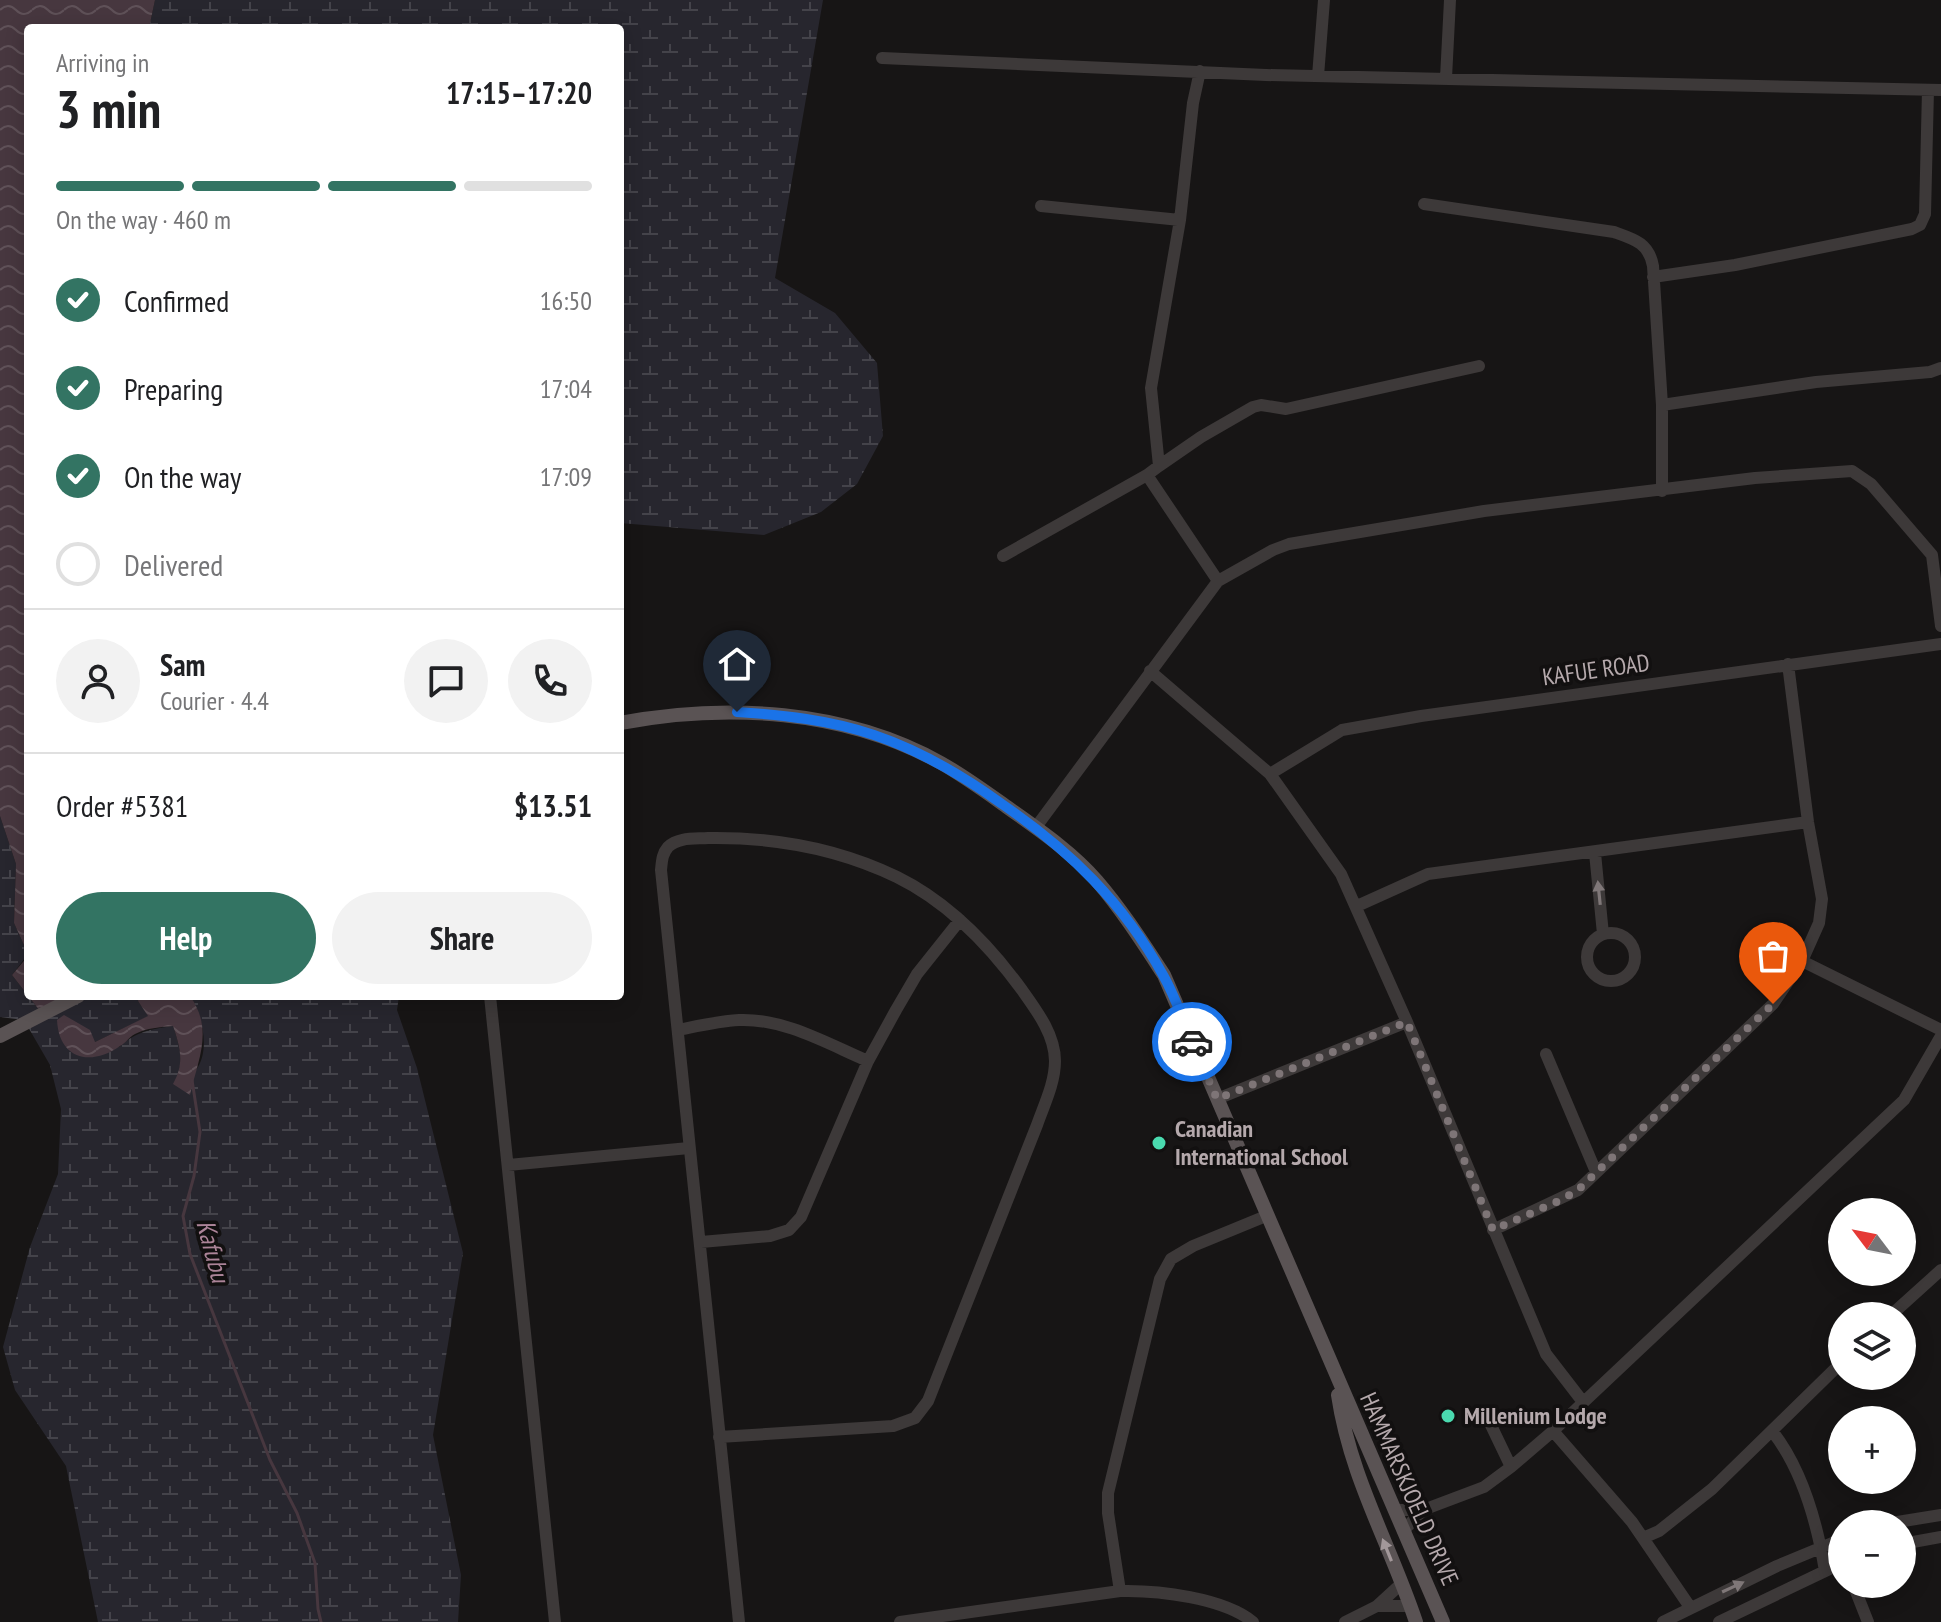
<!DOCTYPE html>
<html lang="en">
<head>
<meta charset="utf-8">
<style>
  :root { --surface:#fff; --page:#f2f2f2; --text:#202124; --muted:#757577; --line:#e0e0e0; --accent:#337463 }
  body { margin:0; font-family:"PT Sans Narrow",sans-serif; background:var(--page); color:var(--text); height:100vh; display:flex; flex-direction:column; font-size:30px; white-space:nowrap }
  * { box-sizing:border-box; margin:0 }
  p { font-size:26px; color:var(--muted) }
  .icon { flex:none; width:44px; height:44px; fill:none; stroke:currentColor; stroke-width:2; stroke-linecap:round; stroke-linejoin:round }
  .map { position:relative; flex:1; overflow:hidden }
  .side { position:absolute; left:24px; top:24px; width:600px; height:976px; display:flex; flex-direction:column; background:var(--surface); border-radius:8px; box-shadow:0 4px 20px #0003 }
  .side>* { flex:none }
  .needle { width:52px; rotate:302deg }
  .fabs { position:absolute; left:1828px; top:1198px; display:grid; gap:16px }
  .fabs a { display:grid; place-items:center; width:88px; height:88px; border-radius:50%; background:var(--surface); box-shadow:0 4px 20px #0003; font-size:40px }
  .pin { position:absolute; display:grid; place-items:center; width:68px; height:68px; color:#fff; margin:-82px -34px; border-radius:50% 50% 50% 0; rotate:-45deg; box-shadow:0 0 8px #0007 }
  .pin .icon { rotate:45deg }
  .courier { position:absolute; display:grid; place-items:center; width:80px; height:80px; margin:-40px; border:6px solid #1a73e8; border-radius:50%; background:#fff; color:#222; box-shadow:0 2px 10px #0007 }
  .head em { font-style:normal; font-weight:800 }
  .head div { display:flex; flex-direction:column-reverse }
  .head { display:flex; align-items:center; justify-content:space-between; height:136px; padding:0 32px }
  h1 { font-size:52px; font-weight:800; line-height:60px }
  .bar { display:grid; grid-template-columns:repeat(4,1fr); gap:12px 8px; align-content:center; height:96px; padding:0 32px }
  .bar i { height:10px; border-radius:6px; background:var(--line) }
  .bar .current { background:var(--accent) }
  .bar p { grid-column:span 4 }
  .line { display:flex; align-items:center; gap:20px; padding:0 32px; border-top:2px solid var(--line) }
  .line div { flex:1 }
  .round { display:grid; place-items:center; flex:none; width:84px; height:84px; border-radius:42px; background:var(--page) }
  ol { padding:0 32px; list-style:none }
  li { display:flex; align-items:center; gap:24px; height:88px }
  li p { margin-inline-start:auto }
  li .icon { padding:8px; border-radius:50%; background:var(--accent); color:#fff; stroke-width:4 }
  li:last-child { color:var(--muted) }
  li i { width:44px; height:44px; border:4px solid var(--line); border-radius:50% }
  .action { display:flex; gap:16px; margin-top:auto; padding:16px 32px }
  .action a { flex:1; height:92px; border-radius:48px; background:var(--accent); color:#fff; font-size:32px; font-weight:800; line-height:92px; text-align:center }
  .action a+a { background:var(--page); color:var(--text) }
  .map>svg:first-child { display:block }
</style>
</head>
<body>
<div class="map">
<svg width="1941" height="1622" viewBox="0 0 1941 1622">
  <defs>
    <pattern id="wetland-marsh" width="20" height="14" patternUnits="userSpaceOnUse" patternTransform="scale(2)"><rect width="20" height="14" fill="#27262e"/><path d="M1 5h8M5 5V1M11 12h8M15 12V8" fill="none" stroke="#44434a"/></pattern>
    <pattern id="water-waves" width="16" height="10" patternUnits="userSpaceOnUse" patternTransform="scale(2)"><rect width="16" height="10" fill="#47373f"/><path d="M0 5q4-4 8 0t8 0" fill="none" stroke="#5f5158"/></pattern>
  </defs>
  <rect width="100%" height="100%" fill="#171515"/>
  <path fill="url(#wetland-marsh)" d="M155 0H823L775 278 835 313 877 363 883 436 857 484 821 512 764 535 620 523V28H149Z
    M0 816 16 864 14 923 28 954 12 975 43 1015 78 996H139L138 1001 149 1016 95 1042 58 1035 119 1047C136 1032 150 1029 173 1026 180 1047 185 1063 174 1084 180 1080 191 1075 196 1070 211 1050 202 1014 190 996H399L397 1010 417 1068 463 1253 433 1435 461 1575 458 1622H98L66 1466 15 1390 3 1347 30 1247 58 1174 61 1109 50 1065 24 1020 0 1017Z"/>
  <path fill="url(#water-waves)" d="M0 0H155L149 28H28V954L14 923 16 864 0 816Z
    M28 956V996H78L43 1015 12 975Z
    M139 996H190C214 1030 198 1059 190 1095L173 1084C185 1063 180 1047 173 1026 160 1027 147 1028 135 1034 129 1037 126 1043 120 1046 90 1067 59 1059 57 1020L64 1015 90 1030 95 1042 148 1016 138 1001Z"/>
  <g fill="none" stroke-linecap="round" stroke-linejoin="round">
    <path stroke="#47373f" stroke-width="3" d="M192 1080 200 1132 194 1176 183 1216 190 1254 270 1460 297 1513 315 1563 318 1609 321 1622"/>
    <path stroke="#3d3939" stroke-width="12" d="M882 58 1266 75 1941 90
      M1318 76 1324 0
      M1446 78 1450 0
      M1424 204 1614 232C1634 239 1649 243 1653 266L1662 405
      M1041 206 1180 220
      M1653 277 1735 265 1912 229 1920 225 1925 214 1928 90
      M1159 466 1201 437 1253 407 1261 405 1286 409 1479 366
      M1147 475 1159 466 1151 388 1180 220 1193 103 1200 71
      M1662 491V405L1816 382 1930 372 1941 368
      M1003 556 1147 475 1218 581
      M1150 671 1270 774 1341 874 1407 1022 1546 1354 1583 1402
      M1270 774 1342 730 1421 716 1941 644
      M1036 827 1218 581 1273 550 1289 544 1484 511 1755 478 1852 471 1871 484 1932 555 1941 626
      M1595 853 1603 934
      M1357 906 1428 874 1808 822
      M1587 957a24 24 0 1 1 48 0a24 24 0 1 1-48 0Z
      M1802 961 1941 1030
      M490 996 555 1622
      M678 1030C698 1026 719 1021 739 1020 784 1018 828 1044 868 1061
      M1546 1054 1596 1172
      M1217 1099 1407 1022
      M508 1165 689 1148
      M1493 1230 1578 1190 1773 1004 1802 961 1819 923 1822 899 1808 822 1788 664
      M701 1242 770 1236 789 1230 801 1217 868 1061 896 1010 917 974 960 920
      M1890 1316 1941 1270
      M1488 1419 1511 1467
      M1553 1431 1632 1522 1690 1607
      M1773 1432C1803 1471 1817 1522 1825 1571
      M719 1437 893 1426 915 1418 928 1401 1037 1125C1044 1105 1055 1083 1055 1061 1055 1035 1037 1011 1022 990 990 946 948 902 897 877 839 849 773 837 708 838 695 839 678 837 668 847 662 854 662 861 661 870L739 1622
      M1395 1510H1423L1484 1487 1511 1467 1553 1431 1904 1100 1941 1036
      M1885 1524 1941 1515
      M1404 1530 1423 1510
      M1643 1538 1659 1531 1712 1489 1842 1362
      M1902 1544 1941 1537
      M1853 1584 1868 1622
      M1120 1591 1108 1513V1493L1160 1279 1171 1259 1193 1246 1266 1216
      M1377 1606H1410
      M900 1622 1120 1591C1158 1590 1224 1598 1253 1622
      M1345 1622 1377 1606 1401 1584
      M1663 1622 1777 1566 1842 1539
      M1719 1622 1842 1563"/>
    <path stroke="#5a5354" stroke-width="14" d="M620 723C726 703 844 709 941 763 964 776 986 792 1007 807 1038 829 1072 852 1097 881 1122 910 1143 943 1164 975L1443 1622
      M0 1036 78 996
      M1338 1395C1350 1477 1390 1544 1416 1622"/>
  </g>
  <defs><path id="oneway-solid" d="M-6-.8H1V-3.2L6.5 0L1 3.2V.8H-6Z" transform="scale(2)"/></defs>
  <g fill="#7f7778">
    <use href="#oneway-solid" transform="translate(1599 893) rotate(-96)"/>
    <use href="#oneway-solid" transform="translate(1733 1587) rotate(-25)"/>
  </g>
  <use fill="#a3989a" href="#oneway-solid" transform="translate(1387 1550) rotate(-112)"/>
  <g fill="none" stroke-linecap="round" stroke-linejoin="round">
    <path stroke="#7e7577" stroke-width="8" stroke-dasharray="0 14.4" d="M1192 1042 1217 1099 1407 1022 1493 1230 1561 1200 1578 1190 1773 1004"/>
    <path stroke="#1a73e8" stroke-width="10" d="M737 712C783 715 830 720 874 735 921 751 962 775 1002 804 1070 851 1123 902 1163 975 1175 996 1183 1020 1192 1042"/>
  </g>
  <g fill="#4adaaf" stroke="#121010" stroke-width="3">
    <circle cx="1159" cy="1143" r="8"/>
    <circle cx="1448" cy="1416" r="8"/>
  </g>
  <g text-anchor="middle" stroke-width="7" stroke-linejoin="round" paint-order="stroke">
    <g font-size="24" fill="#b5a9ac" stroke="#121010">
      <text transform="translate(1596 670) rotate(-8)" y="8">KAFUE ROAD</text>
      <text transform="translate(1409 1489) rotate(66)" y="8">HAMMARSKJOELD DRIVE</text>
    </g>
    <g font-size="24" font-weight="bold" fill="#b5a9ac" stroke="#121010" text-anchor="start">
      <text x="1175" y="1137">Canadian<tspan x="1175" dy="28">International School</tspan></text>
      <text x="1464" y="1424">Millenium Lodge</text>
    </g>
    <g font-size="26" font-style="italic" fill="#ac8498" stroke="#121010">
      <text transform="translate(213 1251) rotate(75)" y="9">Kafubu</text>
    </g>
  </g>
</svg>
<div class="fabs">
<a><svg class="needle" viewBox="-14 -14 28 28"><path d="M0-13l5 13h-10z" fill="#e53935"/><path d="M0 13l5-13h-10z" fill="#757577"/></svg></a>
<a><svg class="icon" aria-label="layers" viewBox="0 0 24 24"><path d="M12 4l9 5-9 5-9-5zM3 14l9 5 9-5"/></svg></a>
<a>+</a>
<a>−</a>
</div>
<div class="pin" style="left:1773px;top:1004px;background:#ea580c"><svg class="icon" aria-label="bag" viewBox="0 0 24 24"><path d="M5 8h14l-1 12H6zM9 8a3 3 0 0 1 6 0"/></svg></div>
<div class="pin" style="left:737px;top:712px;background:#1f2937"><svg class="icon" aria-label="home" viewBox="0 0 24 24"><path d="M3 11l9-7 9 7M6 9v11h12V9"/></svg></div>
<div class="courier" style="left:1192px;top:1042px"><svg class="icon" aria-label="car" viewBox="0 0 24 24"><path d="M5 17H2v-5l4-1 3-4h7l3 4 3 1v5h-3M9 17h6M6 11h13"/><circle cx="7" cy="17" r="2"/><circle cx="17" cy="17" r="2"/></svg></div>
<section class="side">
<div class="head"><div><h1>3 min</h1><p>Arriving in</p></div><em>17:15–17:20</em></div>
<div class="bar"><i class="current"></i><i class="current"></i><i class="current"></i><i></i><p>On the way · 460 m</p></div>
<ol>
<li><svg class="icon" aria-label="check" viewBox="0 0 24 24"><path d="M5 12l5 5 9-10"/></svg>Confirmed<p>16:50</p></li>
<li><svg class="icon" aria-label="check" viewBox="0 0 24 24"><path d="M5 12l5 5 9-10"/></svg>Preparing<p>17:04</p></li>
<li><svg class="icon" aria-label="check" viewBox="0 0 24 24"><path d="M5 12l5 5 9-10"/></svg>On the way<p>17:09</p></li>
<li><i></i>Delivered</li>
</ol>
<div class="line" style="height:144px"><a class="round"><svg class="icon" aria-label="person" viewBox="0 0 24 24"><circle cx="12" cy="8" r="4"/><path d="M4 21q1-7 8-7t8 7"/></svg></a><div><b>Sam</b><p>Courier · 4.4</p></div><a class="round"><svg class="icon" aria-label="chat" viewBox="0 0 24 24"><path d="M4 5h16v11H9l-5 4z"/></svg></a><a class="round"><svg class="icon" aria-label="phone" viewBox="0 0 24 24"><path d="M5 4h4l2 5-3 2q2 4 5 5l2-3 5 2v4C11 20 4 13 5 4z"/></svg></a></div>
<div class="line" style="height:104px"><div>Order #5381</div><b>$13.51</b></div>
<div class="action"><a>Help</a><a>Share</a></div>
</section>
</div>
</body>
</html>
